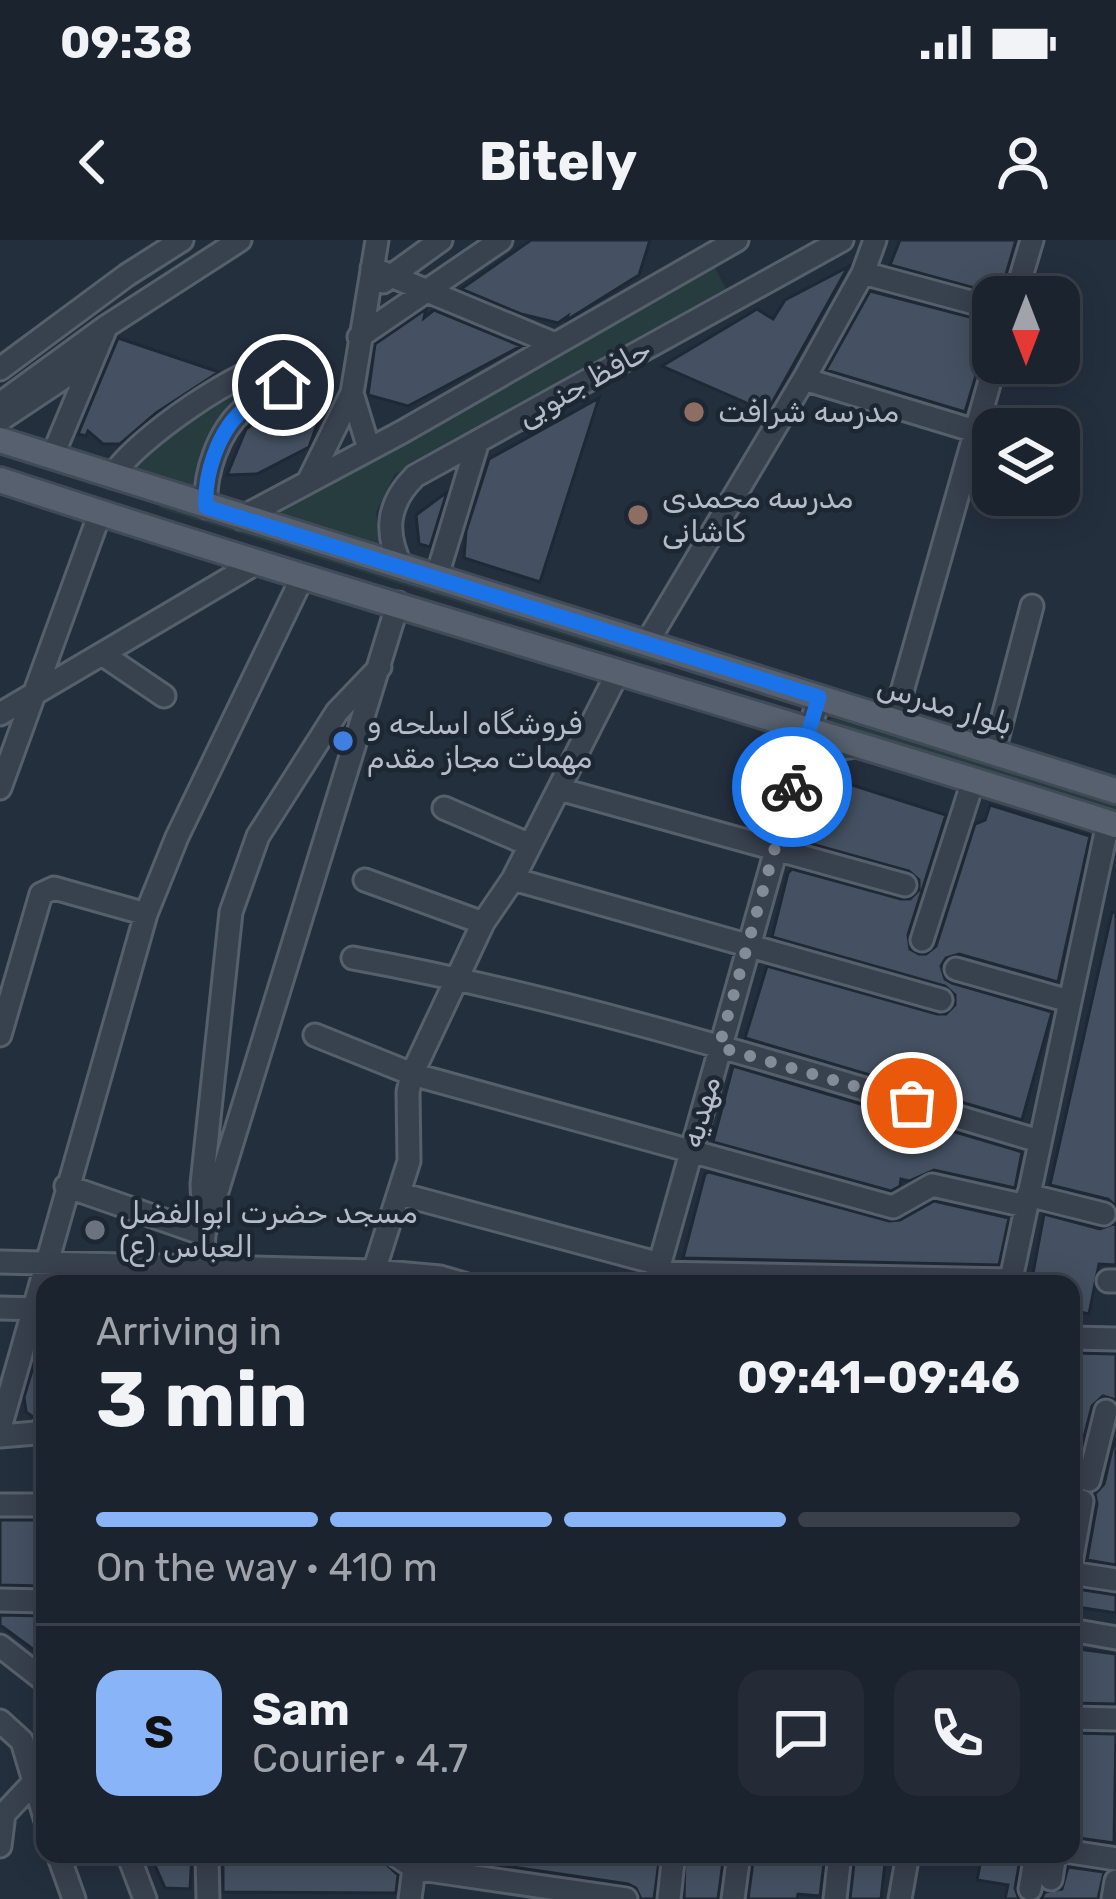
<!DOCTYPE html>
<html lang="en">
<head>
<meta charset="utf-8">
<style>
  :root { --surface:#1b232e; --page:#242b36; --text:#f1f3f6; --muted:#a0a4aa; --line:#39404a; --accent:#8ab4f8 }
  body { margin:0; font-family:Rubik,Cairo,sans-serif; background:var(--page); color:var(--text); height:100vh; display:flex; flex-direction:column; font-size:45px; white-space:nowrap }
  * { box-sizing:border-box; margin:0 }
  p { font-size:39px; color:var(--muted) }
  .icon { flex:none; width:66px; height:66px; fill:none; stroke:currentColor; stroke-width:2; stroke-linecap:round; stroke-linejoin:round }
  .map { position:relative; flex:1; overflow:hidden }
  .details { position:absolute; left:36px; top:1035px; width:1044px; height:588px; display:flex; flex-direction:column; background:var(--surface); border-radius:24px; box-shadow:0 6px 30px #0003,0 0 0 3px var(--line) }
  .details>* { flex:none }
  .needle { width:78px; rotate:180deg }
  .fabs { position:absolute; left:972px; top:36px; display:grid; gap:24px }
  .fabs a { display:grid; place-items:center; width:108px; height:108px; border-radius:24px; background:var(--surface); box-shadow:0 6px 30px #0003,0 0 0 3px var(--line); font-size:60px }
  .pin { position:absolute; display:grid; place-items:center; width:102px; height:102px; color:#fff; margin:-51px; border:6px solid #fff; border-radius:50%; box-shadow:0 3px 12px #0007 }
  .courier { position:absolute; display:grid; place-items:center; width:120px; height:120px; margin:-60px; border:9px solid #1a73e8; border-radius:50%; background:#fff; color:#222; box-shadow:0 3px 15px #0007 }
  .head em { font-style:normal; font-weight:700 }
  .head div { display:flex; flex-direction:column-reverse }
  .head { display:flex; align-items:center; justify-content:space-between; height:204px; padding:0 60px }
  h1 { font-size:78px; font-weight:700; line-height:90px }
  .bar { display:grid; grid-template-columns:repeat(4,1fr); gap:18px 12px; align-content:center; height:144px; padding:0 60px }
  .bar i { height:15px; border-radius:9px; background:var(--line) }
  .bar .selected { background:var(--accent) }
  .bar p { grid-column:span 4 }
  .line { display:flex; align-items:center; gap:30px; padding:0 60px; border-top:3px solid var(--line) }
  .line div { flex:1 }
  .round { display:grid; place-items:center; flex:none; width:126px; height:126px; border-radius:24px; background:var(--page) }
  .status { display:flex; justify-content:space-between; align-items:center; height:84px; padding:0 60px; background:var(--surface); direction:ltr }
  .status svg { height:33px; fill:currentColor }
  header { display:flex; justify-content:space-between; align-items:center; height:156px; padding:0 60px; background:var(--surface); font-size:54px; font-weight:700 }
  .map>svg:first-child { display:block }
</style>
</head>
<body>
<div class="status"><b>09:38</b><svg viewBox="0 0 49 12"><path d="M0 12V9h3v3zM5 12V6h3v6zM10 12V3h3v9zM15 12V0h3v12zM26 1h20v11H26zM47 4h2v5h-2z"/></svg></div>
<header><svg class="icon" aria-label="back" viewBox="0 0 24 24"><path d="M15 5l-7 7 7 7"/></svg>Bitely<svg class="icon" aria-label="person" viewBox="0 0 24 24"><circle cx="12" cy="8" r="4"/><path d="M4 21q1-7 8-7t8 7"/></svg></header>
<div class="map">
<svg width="1116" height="1659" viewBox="0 0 1116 1659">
  <rect width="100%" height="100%" fill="#242f3e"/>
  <path fill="#263c3f" d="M714 26 727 51 395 234 376 272 381 311 269 275Z
    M282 127 280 137 242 164 198 254 123 225 215 158Z
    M165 260 663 421 664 423 661 426 159 268 161 261Z
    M831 478 1116 564V573L828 485Z"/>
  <path fill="#455162" stroke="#1f2835" stroke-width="3" d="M531 0H650L639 35 567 80 568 76 558 83 521 74 461 49Z
    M900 0H1016L1000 55 890 25Z
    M848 27 767 172 662 126 757 69 773 79 785 60Z
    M870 51 993 83V101L981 119 965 172 826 130Z
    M426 69 424 78 434 70 521 106 408 166 368 155 375 104Z
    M118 98 219 132 156 173 120 204H103L88 191 86 196 78 194Z
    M301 149 326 160 309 207 257 234 227 235 246 189Z
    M599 158 540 342 464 318 466 291 489 219Z
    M447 252 430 307 419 304 416 275Z
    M827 537 946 575 908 695 910 709 919 714H926L936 706 975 584 985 580 990 565 1090 596 1058 742 959 714 946 718 941 726 945 739 952 743 1052 772 1022 880 745 798 767 726 937 774H946L955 765V755L945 746 772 697 788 633 792 629 901 659H910L919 650V640L909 631 797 600 815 543Z
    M1112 672 1116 673V966L1108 959 1050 945Z
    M733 826 1022 912 1015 948 934 930 909 941 901 939 900 946 891 951 713 902Z
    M709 932 889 981 900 980 934 961 1009 978 999 1025 683 1018 705 934Z
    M1044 974 1100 989 1116 983V1025L1099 1024 1089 1074 1071 1070V1044H1031Z
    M45 1087V1172L33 1177 26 1172 24 1157Z
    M1071 1113 1116 1114V1160L1103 1156 1092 1166 1074 1236 1076 1247 1071 1251Z
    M1116 1193V1325L1087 1320 1097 1264 1095 1254 1104 1244Z
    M0 1280H45V1346L0 1345Z
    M1071 1348 1116 1355V1373L1071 1366Z
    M0 1375 45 1376V1418L0 1385Z
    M1071 1408 1116 1414V1464L1071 1463Z
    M1071 1493 1116 1494 1114 1603 1071 1597Z
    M150 1614H192L190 1649 165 1648Z
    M223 1614H375L398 1635 396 1653 223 1652Z
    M424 1614H660L654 1659H641L636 1648 628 1644Z
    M685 1614H724L718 1659H684Z
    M754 1614H825L820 1656 798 1654 797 1659H748Z
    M855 1614H886L881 1659H850Z
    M982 1614H1021L1015 1648 1019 1659H1005L1008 1645 977 1640Z
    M1068 1627 1104 1632 1098 1659H1041L1045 1652 1062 1649Z"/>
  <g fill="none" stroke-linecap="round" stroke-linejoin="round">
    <g stroke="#565f6c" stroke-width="27">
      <path id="minor" d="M372 28 555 104
        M863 33 993 68
        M383 42 441 0
        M1015 57 1032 0
        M359 97 501 0
        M0 129 127 35 182 0
        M804 139 975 191
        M352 153 369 209
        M0 164 107 86 240 0
        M0 180 93 118
        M52 217 105 90
        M112 237C134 200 241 126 283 121L293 130 292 137C277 151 258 157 243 170 218 192 204 234 206 267
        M308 242 352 153 377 0
        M241 278 402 192 737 0
        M402 328C384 292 387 264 415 236L842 0
        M436 339 478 201
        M646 404 804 139 863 33 875 0
        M102 414 164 456
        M0 474 256 323
        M894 480 995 123
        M994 511 1032 366
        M797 534C813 513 832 508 858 506
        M0 548 100 273
        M559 549 905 645
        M444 568 530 605
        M513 639 941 760
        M365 640 483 683
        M922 700 973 541
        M353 718C586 761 812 834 1039 901
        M956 729 1069 761
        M0 795 41 654 54 648 146 674
        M315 795 412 834 893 967 932 945 1026 966
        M66 946 204 994 202 944 231 672 258 596 337 472 380 427
        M400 954 660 1024
        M1028 955 1104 974
        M0 1022 374 1031 440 1037 464 1044
        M202 1027 204 994 398 363
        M374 1031 409 921 408 852 412 834 483 683 513 639 618 432
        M657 1033 1010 1040
        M1108 1041H1116
        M654 1044 819 457
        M1010 1044 1108 583
        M0 1068 41 1069
        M1071 1098 1116 1099
        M0 1188 146 674 177 597 303 336
        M0 1196 36 1193 45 1187
        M1089 1240 1106 1171
        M0 1265H45
        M1071 1323 1082 1261
        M1071 1333 1116 1340
        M0 1360 45 1361
        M1071 1390 1116 1398
        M0 1406 45 1441
        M1071 1478 1116 1479
        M0 1481 22 1501 45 1578
        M0 1606 4 1574 33 1543
        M1071 1612 1116 1619
        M58 1614 74 1659
        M128 1614 145 1659
        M207 1614 208 1659
        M394 1614 414 1628 626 1659
        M1051 1639 1055 1614
        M1030 1649 1036 1614
        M410 1659 414 1628
        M669 1659 673 1622
        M733 1659 739 1614
        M835 1659 840 1614
        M900 1659 908 1614
        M1113 1659 1116 1641"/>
    </g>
    <g stroke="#414a57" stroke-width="30">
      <path id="major" d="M0 200 1116 551
        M0 240C370 362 745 467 1116 585"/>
    </g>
    <use href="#minor" stroke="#38414e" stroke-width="21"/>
    <use href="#major" stroke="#56606e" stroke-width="24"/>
  </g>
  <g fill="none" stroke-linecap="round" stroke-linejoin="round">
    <path stroke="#828b98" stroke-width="12" stroke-dasharray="0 21.6" d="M792 547 719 807 912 863"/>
    <path stroke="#1a73e8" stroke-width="15" d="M283 145C270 154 254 160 242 171 218 192 204 235 206 267L819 457 792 547"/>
  </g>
  <g fill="#8d6e63" stroke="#1d2633" stroke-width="4.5">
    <circle cx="694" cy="172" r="12"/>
    <circle cx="638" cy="275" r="12"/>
  </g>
  <circle fill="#3f7fe0" stroke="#1d2633" stroke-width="4.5" cx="343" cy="501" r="12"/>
  <circle fill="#6b7280" stroke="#1d2633" stroke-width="4.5" cx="95" cy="990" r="12"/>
  <g text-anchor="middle" stroke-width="9" stroke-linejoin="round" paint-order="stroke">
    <g font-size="30" fill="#b4bcc9" stroke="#1d2633">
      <text transform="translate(584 143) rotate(-29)" y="10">حافظ جنوبی</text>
      <text transform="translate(945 465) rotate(17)" y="10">بلوار مدرس</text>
      <text transform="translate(701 872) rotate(-74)" y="10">مهدیه</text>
    </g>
    <g font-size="30" fill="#b4bcc9" stroke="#1d2633" text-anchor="start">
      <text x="718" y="182">مدرسه شرافت</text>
      <text x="662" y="268">مدرسه محمدی<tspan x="662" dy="34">کاشانی</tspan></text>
      <text x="367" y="494">فروشگاه اسلحه و<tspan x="367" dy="34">مهمات مجاز مقدم</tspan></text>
      <text x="119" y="983">مسجد حضرت ابوالفضل<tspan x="119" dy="34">العباس (ع)</tspan></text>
    </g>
  </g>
</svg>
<div class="fabs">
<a><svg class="needle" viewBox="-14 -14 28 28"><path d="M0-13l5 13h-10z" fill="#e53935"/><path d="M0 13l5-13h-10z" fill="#a0a4aa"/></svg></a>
<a><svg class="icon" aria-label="layers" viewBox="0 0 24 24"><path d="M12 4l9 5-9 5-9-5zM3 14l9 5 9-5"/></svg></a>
</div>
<div class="pin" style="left:912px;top:863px;background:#ea580c"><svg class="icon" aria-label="bag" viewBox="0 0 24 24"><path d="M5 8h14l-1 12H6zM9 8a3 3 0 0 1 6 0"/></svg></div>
<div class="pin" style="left:283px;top:145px;background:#1f2937"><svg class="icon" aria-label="home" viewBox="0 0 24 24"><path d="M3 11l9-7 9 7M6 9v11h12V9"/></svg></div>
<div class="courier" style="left:792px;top:547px"><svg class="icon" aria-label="bike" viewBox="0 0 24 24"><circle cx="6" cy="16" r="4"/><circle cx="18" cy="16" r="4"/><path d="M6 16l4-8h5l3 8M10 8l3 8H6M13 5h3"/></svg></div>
<section class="details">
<div class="head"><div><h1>3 min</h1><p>Arriving in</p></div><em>09:41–09:46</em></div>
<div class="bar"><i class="selected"></i><i class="selected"></i><i class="selected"></i><i></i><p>On the way · 410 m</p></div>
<div class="line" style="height:216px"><b class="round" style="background:var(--accent);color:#111">S</b><div><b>Sam</b><p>Courier · 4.7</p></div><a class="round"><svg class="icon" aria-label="chat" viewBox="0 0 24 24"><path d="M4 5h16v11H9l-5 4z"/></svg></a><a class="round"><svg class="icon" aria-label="phone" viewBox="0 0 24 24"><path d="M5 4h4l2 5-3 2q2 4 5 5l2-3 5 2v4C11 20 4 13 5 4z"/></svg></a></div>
</section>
</div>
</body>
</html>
